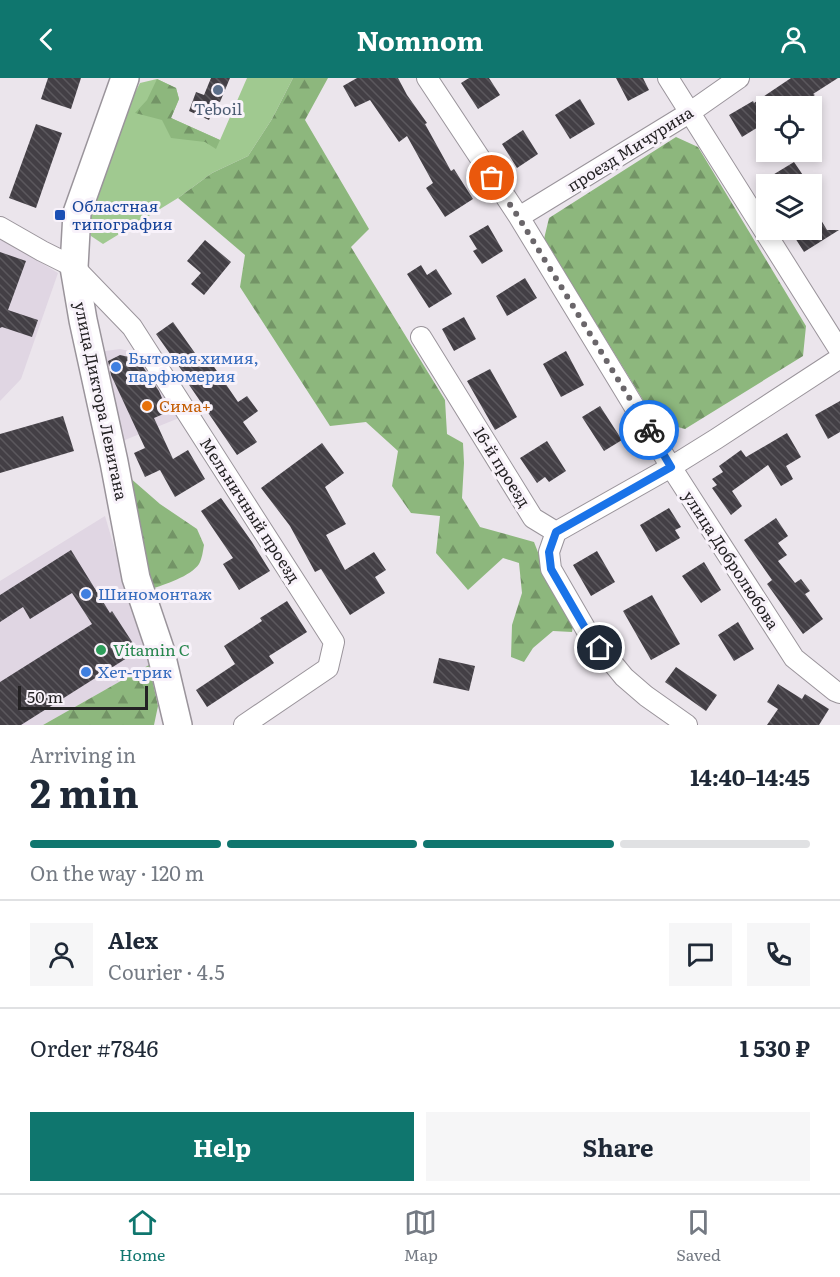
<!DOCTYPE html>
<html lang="en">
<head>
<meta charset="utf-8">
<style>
  :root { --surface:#fff; --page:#f6f6f7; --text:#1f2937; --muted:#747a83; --line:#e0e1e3; --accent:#0f766e }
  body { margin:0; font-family:Literata,serif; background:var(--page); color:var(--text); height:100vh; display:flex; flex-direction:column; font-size:22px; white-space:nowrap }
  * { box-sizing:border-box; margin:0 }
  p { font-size:20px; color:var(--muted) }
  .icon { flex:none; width:33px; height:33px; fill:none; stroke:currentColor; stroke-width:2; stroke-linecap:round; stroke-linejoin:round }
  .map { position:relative; height:647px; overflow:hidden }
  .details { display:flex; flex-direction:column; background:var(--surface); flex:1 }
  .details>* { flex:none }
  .tools { position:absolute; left:756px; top:18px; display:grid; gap:12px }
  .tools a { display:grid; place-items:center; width:66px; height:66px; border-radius:0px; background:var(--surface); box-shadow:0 3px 9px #0003; font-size:30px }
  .scale { position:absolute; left:18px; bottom:15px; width:130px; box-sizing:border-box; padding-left:6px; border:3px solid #242224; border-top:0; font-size:16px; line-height:21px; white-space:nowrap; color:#242224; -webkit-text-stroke:4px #f8f2fa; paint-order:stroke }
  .pin { position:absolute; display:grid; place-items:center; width:51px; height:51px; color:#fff; margin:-26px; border:3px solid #fff; border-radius:50%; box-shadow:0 2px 6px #0007 }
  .courier { position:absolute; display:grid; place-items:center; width:60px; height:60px; margin:-30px; border:4px solid #1a73e8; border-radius:50%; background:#fff; color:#222; box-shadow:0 2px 8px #0007 }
  .summary em { font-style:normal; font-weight:700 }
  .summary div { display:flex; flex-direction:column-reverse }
  .summary { display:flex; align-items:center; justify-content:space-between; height:102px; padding:0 30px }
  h1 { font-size:39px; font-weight:700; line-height:45px }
  .bar { display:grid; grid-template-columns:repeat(4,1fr); gap:9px 6px; align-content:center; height:72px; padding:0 30px }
  .bar i { height:8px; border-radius:4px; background:var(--line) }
  .bar .active { background:var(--accent) }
  .bar p { grid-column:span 4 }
  .line { display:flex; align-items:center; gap:15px; padding:0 30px; border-top:2px solid var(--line) }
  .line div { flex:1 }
  .round { display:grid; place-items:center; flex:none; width:63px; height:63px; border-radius:0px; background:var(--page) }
  .button { display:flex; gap:12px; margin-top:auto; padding:12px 30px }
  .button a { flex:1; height:69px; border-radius:0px; background:var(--accent); color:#fff; font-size:24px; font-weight:700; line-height:69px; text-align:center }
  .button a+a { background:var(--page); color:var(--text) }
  header { display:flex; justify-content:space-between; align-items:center; height:78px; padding:0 30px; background:var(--accent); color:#fff; font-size:27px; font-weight:700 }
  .dock { display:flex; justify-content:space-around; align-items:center; height:84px; border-top:2px solid var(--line); background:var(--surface); font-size:16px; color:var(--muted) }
  .dock a { display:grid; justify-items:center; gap:3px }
  .dock .active { color:var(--accent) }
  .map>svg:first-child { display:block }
</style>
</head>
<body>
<header><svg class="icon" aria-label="back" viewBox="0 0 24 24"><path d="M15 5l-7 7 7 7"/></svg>Nomnom<svg class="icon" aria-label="person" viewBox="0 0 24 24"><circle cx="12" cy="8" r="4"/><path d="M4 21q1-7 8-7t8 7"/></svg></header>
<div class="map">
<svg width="840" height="647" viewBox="0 0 840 647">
  <defs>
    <pattern id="forest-firs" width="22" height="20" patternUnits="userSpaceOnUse" patternTransform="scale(1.5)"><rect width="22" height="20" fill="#8db77d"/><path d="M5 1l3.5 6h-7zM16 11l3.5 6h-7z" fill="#739466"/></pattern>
    <pattern id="building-back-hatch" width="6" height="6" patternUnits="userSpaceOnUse" patternTransform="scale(1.5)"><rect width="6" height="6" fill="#433f45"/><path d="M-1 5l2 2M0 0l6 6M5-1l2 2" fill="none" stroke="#5b585d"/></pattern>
  </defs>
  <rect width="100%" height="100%" fill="#ebe5ec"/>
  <path fill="#e0d6e3" d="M0 160 58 195 21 301 0 323Z
    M120 271 144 276 179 340 120 364 98 274Z
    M105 438 149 587 43 647H0V503Z"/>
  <path fill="#a0c990" d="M247 0H293L272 41 248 78 212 95 178 120 103 166 91 158 88 136 115 54 140 5 157 1 176 10 179 21 171 40 220 62Z"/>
  <path fill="url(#forest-firs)" d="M293 0H328L305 42 369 151 351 169 445 322 447 356 463 365 464 385 462 420 480 449 534 464 553 513 574 544 572 554 553 553 533 570 524 584 511 579 512 547 522 515 519 485 503 480 468 512 436 475 440 438 411 435 392 408 398 373 366 344 330 348 240 209 245 177 178 120 212 95 248 78 272 41Z
    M157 1 176 10 179 21 171 40 220 62 216 71 205 64 171 60 162 42 135 35 147 22Z
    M676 59 698 69 806 248 803 278 685 351 656 343 544 161 549 140Z
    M121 392 160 426 197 451 204 467C203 473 202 481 199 486 191 498 164 507 151 511Z
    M149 587 158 628 154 647H43Z"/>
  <path fill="url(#building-back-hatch)" d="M48 0H81L71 31 41 21Z
    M211 0H230L220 24 217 23 209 42 189 33 196 14 204 17Z
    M357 0H398L407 17 427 45 425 46 451 93 454 91 473 121 445 139 426 110 433 105 407 58 399 64 370 22 355 29 343 8Z
    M469 0H489L500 17 478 31 461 5Z
    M616 0H643L649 12 628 23Z
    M791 0H838L813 16 815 17 797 28H756L765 45 742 59 729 37 753 23 754 25Z
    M580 21 595 46 570 61 555 37Z
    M36 46 62 55 36 130 9 120Z
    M523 52 538 76 517 90 502 66Z
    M794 84 809 106H758Z
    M812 127 827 152H839L804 174 790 152H812Z
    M488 147 503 173 482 186 473 173 477 171 469 158Z
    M205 162 231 184 204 217 191 206 201 195 187 183Z
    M0 174 26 183 8 232 38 242 32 259 2 249 0 250Z
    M421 187 427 197 436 191 452 216 429 230 407 196Z
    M525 200 537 220 507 238 496 218Z
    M464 239 476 261 454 273 442 251Z
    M173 244 202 285 208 280 238 324 247 318 258 333 243 344 257 364 237 377 183 298 185 297 156 256Z
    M566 273 584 307 561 319 543 286Z
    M120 277 138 281 159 313 168 334 154 340 173 381 188 372 205 401 175 419 160 392 145 399 134 375 145 370 111 297 108 283Z
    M490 291 517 339 495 352 467 303Z
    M840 323V354L828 361 815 337Z
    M600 328 622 362 604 373 582 339Z
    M63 338 74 373 0 395V356Z
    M787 355 801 379 786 388 793 401 781 408 768 387 732 413 742 428 731 437 712 410 717 407 712 401 723 394 719 388 741 372 746 379Z
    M547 363 566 393 549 404 545 399 537 405 520 380Z
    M322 365 344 395 325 409 346 446 326 457 345 492 374 474 386 492 375 499 385 515 350 537 321 491 315 494 290 448 261 410Z
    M221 420 252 464 270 493 239 512 223 486 233 480 201 433Z
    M669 430 681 449 675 452 680 460 656 474 640 447Z
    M776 440 788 458 778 465 787 477 778 483 795 505 801 501 810 513 805 516 823 541 803 556 767 506 772 502 744 462Z
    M71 472 110 535 112 533 138 573 21 647H0V604L92 546 72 515 30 541 23 529 0 544V517Z
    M597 473 615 504 591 518 573 487Z
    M704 484 721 512 701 525 682 498Z
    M652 517 680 566 651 582 623 533Z
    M287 523 307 554 269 578 274 585 207 629 196 612 235 586 224 568 262 543 260 540Z
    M738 544 754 571 734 583 718 557Z
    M439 580 475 588 469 613 433 605Z
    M676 589 717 617 706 633 665 604Z
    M778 606 802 621 805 616 829 631 819 647H767L778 631 767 624Z"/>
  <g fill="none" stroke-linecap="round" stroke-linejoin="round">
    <g stroke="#9a949b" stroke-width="22">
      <path id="street" d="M427 0 519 139 671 389 794 580 835 613 840 615
        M668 0 840 273
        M519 139 689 35 739 0
        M0 149 42 173 74 189 132 249 334 564 328 590 244 647
        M421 259 533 440 556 454
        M556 454 671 389 716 361 840 280
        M556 454 549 474 551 491 588 555 624 599 646 618 687 647"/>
    </g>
    <g stroke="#9a949b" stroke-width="30">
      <path id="secondary" d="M125 0 77 135 74 189 83 242 114 384 136 500 160 571 178 647"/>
    </g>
    <use href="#street" stroke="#fff" stroke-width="20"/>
    <use href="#secondary" stroke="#fff" stroke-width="27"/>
  </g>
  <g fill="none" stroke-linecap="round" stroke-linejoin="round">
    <path stroke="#6a666a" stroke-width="6" stroke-dasharray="0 10.8" d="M492 100 519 140 649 352"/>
    <path stroke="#1a73e8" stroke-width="8" d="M600 570 588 555 551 491 549 474 556 454 671 389 649 352"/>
  </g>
  <circle fill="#5c6f8a" stroke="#f8f2fa" stroke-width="2" cx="218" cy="12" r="6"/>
  <rect fill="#1a4fb4" stroke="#f8f2fa" stroke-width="2" x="54" y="131" width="12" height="12" rx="3"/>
  <g fill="#3f7fe0" stroke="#f8f2fa" stroke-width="2">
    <circle cx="116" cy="289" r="6"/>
    <circle cx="86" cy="516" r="6"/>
    <circle cx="86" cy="594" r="6"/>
  </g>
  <circle fill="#e8710a" stroke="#f8f2fa" stroke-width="2" cx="147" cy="328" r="6"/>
  <circle fill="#2e9e5b" stroke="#f8f2fa" stroke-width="2" cx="101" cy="572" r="6"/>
  <g text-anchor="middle" stroke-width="6" stroke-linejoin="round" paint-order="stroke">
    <g font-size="16" fill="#4e5e75" stroke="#f8f2fa">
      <text x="218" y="37">Teboil</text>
    </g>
    <g font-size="16" fill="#242224" stroke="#f8f2fa">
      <text transform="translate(630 71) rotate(-32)" y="6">проезд Мичурина</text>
      <text transform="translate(101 323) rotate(78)" y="6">улица Диктора Левитана</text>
      <text transform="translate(502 389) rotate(58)" y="6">16-й проезд</text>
      <text transform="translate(250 432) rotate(57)" y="6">Мельничный проезд</text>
      <text transform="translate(731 482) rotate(57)" y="6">улица Добролюбова</text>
    </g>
    <g font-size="16" fill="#164399" stroke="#f8f2fa" text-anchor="start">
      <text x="72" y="134">Областная<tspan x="72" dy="18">типография</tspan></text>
    </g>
    <g font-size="16" fill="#366cbe" stroke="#f8f2fa" text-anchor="start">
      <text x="128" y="286">Бытовая химия,<tspan x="128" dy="18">парфюмерия</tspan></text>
      <text x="98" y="522">Шиномонтаж</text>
      <text x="98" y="600">Хет-трик</text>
    </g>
    <g font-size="16" fill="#c56008" stroke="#f8f2fa" text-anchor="start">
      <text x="159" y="334">Сима+</text>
    </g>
    <g font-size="16" fill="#27864d" stroke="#f8f2fa" text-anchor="start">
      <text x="113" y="578">Vitamin C</text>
    </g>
  </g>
</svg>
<div class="tools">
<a><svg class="icon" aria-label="locate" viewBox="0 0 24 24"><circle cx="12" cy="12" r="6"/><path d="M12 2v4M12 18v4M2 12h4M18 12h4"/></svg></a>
<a><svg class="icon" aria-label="layers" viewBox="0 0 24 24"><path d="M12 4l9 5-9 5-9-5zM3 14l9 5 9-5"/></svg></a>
</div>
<div class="scale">50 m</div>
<div class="pin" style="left:492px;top:100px;background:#ea580c"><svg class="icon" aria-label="bag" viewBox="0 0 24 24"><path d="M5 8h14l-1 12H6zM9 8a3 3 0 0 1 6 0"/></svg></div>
<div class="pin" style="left:600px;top:570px;background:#1f2937"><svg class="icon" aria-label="home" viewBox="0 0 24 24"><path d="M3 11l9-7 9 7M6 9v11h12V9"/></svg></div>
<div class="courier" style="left:649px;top:352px"><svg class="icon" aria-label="bike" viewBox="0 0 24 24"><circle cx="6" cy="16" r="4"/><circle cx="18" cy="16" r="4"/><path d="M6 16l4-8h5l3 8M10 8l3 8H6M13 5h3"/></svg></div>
</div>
<section class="details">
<div class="summary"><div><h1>2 min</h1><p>Arriving in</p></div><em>14:40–14:45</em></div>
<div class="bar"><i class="active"></i><i class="active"></i><i class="active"></i><i></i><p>On the way · 120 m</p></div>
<div class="line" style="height:108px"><a class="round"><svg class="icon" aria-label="person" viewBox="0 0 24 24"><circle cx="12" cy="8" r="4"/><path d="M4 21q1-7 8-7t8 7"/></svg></a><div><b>Alex</b><p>Courier · 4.5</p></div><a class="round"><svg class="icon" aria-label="chat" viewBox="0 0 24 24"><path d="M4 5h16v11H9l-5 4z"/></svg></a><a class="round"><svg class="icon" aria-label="phone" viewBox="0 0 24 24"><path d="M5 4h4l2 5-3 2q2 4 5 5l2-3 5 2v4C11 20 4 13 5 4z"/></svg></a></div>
<div class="line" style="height:78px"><div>Order #7846</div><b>1 530 ₽</b></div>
<div class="button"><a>Help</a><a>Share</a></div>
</section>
<nav class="dock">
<a class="active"><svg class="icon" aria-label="home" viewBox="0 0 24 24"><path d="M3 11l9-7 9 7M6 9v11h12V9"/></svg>Home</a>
<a><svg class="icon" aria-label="map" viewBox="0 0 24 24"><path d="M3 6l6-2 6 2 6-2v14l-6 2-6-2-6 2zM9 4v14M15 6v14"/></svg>Map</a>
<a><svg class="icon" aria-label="saved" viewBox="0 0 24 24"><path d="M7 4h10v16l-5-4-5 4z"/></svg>Saved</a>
</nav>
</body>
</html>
